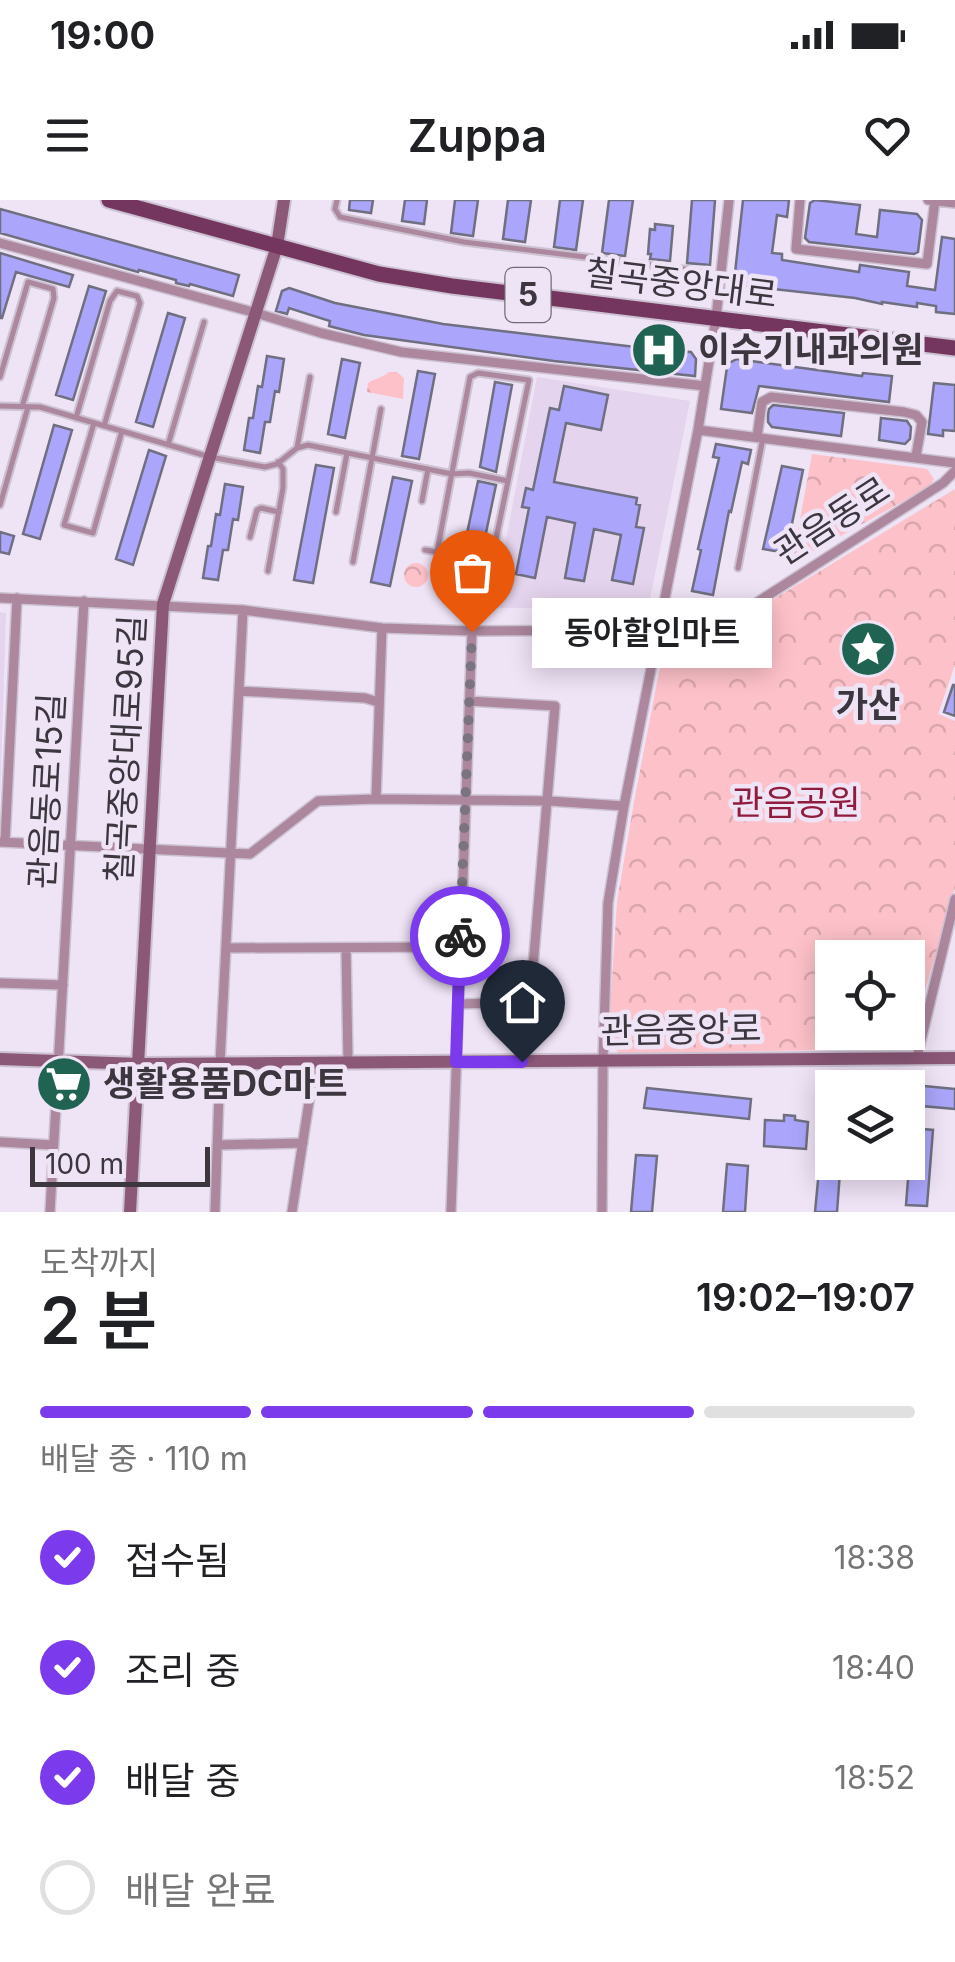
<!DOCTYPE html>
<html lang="ko">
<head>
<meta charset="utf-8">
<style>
  :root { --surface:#fff; --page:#f2f2f2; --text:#202124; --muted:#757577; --line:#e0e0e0; --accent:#7c3aed }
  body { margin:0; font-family:Inter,"Noto Sans KR",sans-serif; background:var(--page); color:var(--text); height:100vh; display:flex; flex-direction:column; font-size:38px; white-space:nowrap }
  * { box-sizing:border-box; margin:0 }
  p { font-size:32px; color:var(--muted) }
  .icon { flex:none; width:55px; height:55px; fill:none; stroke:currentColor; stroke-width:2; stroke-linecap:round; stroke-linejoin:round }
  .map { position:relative; height:1012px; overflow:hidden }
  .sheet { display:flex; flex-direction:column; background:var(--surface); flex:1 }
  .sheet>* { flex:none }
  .fabs { position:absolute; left:815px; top:740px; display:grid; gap:20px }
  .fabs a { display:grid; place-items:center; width:110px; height:110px; border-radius:0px; background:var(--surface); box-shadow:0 5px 25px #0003; font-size:50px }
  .scale { position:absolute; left:30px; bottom:25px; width:180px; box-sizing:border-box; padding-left:10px; border:5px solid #3c373f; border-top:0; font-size:28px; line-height:35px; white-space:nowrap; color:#3c373f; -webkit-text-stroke:8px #efe3f6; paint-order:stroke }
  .pin { position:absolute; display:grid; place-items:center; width:85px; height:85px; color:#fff; margin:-102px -42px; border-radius:50% 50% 50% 0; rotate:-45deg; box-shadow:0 0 10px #0007 }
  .pin .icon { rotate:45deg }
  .courier { position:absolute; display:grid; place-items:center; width:100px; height:100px; margin:-50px; border:8px solid #7c3aed; border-radius:50%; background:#fff; color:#222; box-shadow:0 2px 12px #0007 }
  .bubble { position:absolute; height:70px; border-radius:0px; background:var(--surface); box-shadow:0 5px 25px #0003; font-size:32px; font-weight:600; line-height:70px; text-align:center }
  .summary em { font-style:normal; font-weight:600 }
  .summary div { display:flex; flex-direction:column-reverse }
  .summary { display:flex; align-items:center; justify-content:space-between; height:170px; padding:0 40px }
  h1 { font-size:65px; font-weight:600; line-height:75px }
  .bar { display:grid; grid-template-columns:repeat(4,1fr); gap:15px 10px; align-content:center; height:120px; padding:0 40px }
  .bar i { height:12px; border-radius:8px; background:var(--line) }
  .bar .active { background:var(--accent) }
  .bar p { grid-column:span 4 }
  ol { padding:0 40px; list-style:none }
  li { display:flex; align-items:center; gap:30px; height:110px }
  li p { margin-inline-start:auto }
  li .icon { padding:10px; border-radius:50%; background:var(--accent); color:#fff; stroke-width:4 }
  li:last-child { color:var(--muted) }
  li i { width:55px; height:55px; border:5px solid var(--line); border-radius:50% }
  .status { display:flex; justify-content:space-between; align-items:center; height:70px; padding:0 50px; background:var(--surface); direction:ltr }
  .status svg { height:28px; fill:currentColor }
  header { display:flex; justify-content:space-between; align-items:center; height:130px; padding:0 40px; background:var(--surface); font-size:45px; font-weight:600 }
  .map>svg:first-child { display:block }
</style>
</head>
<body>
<div class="status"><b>19:00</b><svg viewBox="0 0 49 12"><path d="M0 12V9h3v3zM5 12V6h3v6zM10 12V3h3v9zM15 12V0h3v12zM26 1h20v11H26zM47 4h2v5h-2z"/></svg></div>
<header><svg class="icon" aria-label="menu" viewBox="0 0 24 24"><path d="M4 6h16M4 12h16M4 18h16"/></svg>Zuppa<svg class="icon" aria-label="heart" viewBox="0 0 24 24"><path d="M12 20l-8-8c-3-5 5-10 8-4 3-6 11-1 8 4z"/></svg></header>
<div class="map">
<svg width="955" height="1012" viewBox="0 0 955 1012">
  <defs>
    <pattern id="park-crowns" width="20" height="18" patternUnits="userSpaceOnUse" patternTransform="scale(2.5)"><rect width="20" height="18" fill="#fdc1c9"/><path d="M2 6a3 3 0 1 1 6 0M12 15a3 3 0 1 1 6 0" fill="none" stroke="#daa6ae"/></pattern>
  </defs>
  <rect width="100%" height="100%" fill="#efe3f6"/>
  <path fill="#e4d4ed" d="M537 177 690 201 648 409 493 408Z
    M0 412 6 413 0 598Z"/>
  <path fill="url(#park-crowns)" fill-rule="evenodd" d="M389 172H397L404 178 403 199 367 192 368 183C375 178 382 178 389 172Z
    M812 254 927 269 934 279 929 287 792 363Z
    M955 289V465L938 514 955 521V688L910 842 897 849 619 853 608 841 617 702 634 602 664 446 672 439 718 433ZM832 758H908V832H832Z
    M404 375a12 12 0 1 1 24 0a12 12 0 1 1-24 0Z"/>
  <path fill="#aba6fb" stroke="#6f6f81" stroke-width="2.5" d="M350 0H373L371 13 349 10Z
    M405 0H427L424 24 402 21Z
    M455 0H478L473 36 451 33Z
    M508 0H531L525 42 503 39Z
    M560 0H583L576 50 554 47Z
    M609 0H633L625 56 602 53Z
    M692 0H715L710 65 687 63Z
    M743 0H789L787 17 777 15 772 53 782 54V60L859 72 860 65 909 72 907 86 935 90 942 37 955 39V114L936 112V106L917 103V107L882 102V104L855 98 737 85 734 82Z
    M815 0 860 5 856 34 877 37 880 10 917 14 922 20 918 52 914 54 809 42 805 38 810 3Z
    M0 9 239 75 233 96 190 84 189 86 176 83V80L139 70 138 72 0 33Z
    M655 24 673 26 670 61 650 59 651 54H648L650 29 655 30Z
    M0 53 73 75 69 87 16 72 2 118H0Z
    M89 86 106 91 73 200 56 195Z
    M289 88 335 103 443 124 652 149 691 152 696 159 695 176 554 161 364 135 329 126 330 121 289 108 287 114 276 111 282 91Z
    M168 113 185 118 153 227 136 222Z
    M267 156 284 159 279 192 275 191 270 222H265L260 253 244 250 249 218H253L258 186 262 187Z
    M342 159 360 163 345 238 328 234Z
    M737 159 862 176 863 173 892 176 889 202 759 186 752 213 721 209 727 167 729 163Z
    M418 171 435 174 419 259 402 256Z
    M495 182 512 185 496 272 480 267Z
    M934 183 955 185V231L943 230V236L928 234Z
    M564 186 608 195 601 230 566 223 554 282 637 298 636 304 640 305 636 327 644 328 633 384 612 380 621 335 594 329 584 381 565 378 575 323 547 317 535 378 516 374 529 308 522 307 526 288 533 290 550 208 559 210Z
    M773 205 844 213 841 236 772 227 768 222V215L769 209Z
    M881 218 907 221 911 227 910 239 905 244 879 240Z
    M54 225 72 230 40 339 23 334Z
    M716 244 751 250 748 264 742 262 731 312 729 311 713 395 692 391 701 350 698 349 719 258 713 257Z
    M149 250 166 256 133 365 116 359Z
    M316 265 334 268 313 383 294 380Z
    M782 266 803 270 786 353 763 349Z
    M393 277 412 281 390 386 371 382Z
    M478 281 496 285 474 390 456 386Z
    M225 284 243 287 238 320 233 319 228 350H223L218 380 203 378 208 346H211L216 314 220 315Z
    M0 332 14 336 9 354 0 352Z
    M953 485H955V516L944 512Z
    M826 873 832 874V908L822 907Z
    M924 886 955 889V909L922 906Z
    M647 888 751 899 749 919 644 908Z
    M784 915 795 916V920L808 922 806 949 764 946 765 920 784 921Z
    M912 928 933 930 927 1006 906 1005Z
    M636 955 657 956 652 1012H631Z
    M727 964 748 966 745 1012H723Z
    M819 970 840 972 837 1012H815Z"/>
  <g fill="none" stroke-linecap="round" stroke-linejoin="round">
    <g stroke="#cbc1d1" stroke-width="9">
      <path id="service" d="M337 0 335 9 340 17 464 42 691 70 700 73 719 87
        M0 177 28 82 53 89 54 98 22 207
        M0 206 40 207 210 257 265 267 277 264 297 248 308 245 452 274 469 273 508 281
        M76 218 110 101 117 91 137 96 140 103 104 226
        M94 223 64 325 93 333 122 231
        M168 245 204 122
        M297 248 310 177
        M422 301 428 269
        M0 305 28 207
        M336 312 347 253
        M250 337 257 310 261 308 279 312
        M425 350 437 352 470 177 478 173 529 180 487 382
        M353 362 381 209
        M738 368 763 238
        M268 371 283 288V269L278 262"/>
    </g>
    <g stroke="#cbc1d1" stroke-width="12">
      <path id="minor" d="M800 0 796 49 927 64 935 1
        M928 0 955 3
        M0 43 256 113 321 133 401 152 705 186
        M698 230 955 263
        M757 237 762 202 771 197 904 212 916 215 922 222 916 256
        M0 398 243 410 382 428 472 431 714 430 943 283 955 271
        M239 491 365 498 378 502
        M376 599 382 428
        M0 642 250 654 318 601 376 599 549 601 624 606
        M5 642 17 398
        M226 748 460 747
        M346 748 348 862
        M0 783 63 785
        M458 804 530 802 555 506 469 501
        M917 857 955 699
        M0 942 53 945
        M217 945 303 943
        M50 1012 84 401
        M215 1012 220 863 243 410
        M292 1012 315 863
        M451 1012 472 431
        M602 1012 603 860 608 703 624 606 698 230 716 118 729 0"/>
    </g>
    <g stroke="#cbc1d1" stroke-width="16">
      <path id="secondary" d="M0 859 140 864 955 858
        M130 1012 163 404 277 46 284 0"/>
    </g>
    <g stroke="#cbc1d1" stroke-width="19">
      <path id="primary" d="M109 0 379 74 452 86 955 148"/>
    </g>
    <use href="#service" stroke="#ac879d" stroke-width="5"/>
    <use href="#minor" stroke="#ac879d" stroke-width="9"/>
    <use href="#secondary" stroke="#8c5878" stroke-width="12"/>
    <use href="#primary" stroke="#74355f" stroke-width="15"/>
  </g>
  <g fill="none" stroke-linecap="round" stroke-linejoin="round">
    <path stroke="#7b737f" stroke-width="10" stroke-dasharray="0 18" d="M460 736 472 432"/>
    <path stroke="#7c3aed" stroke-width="12" d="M460 736 456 862H522"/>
  </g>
  <defs>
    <g id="hospital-disc" transform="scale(2.875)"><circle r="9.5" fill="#216353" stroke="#efe3f6"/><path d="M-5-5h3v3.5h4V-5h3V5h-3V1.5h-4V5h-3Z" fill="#fff"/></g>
    <g id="sight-disc" transform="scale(2.875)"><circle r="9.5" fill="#216353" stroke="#efe3f6"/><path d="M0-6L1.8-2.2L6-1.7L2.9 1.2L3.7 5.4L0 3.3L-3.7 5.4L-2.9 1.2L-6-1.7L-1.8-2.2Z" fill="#fff"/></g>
    <g id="supermarket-disc" transform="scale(2.875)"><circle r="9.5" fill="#216353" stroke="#efe3f6"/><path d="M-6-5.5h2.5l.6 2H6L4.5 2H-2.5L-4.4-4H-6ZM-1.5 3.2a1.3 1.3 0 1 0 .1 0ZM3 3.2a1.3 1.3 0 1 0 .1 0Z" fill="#fff"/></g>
  </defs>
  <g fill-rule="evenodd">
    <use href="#hospital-disc" x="659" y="150"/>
    <use href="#sight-disc" x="868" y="449"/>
    <use href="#supermarket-disc" x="64" y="884"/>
  </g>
  <g text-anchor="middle" stroke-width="9" stroke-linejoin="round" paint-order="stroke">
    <rect fill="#efe3f6" stroke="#726b76" stroke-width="2.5" x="505.5" y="68" width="45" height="54" rx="8"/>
    <g font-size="32" font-weight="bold" fill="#3c373f">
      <text x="528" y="106">5</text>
    </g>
    <g font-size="35" fill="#3c373f" stroke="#efe3f6">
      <text transform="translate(681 84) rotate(7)" y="12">칠곡중앙대로</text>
      <text transform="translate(832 321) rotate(-33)" y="12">관음동로</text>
      <text transform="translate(126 549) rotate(-87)" y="12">칠곡중앙대로95길</text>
      <text transform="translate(47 591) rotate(-87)" y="12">관음동로15길</text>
      <text transform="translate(681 830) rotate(-1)" y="12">관음중앙로</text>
    </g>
    <g font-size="35" font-weight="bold" fill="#3c373f" stroke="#efe3f6" text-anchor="start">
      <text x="698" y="162">이수기내과의원</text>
      <text x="868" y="517" text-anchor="middle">가산</text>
      <text x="103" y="896">생활용품DC마트</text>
    </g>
    <g font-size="35" fill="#901c3d" stroke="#efe3f6">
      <text x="796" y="615">관음공원</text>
    </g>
  </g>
</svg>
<div class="fabs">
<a><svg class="icon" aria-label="locate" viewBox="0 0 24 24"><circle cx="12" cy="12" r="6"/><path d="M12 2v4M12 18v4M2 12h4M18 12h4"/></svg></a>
<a><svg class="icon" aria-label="layers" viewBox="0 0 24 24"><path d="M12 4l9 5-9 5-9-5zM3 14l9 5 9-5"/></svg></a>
</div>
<div class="scale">100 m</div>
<div class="pin" style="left:472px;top:432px;background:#ea580c"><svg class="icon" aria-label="bag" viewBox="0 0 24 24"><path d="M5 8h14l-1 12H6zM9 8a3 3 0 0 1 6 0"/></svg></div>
<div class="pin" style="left:522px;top:862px;background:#1f2937"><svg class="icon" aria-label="home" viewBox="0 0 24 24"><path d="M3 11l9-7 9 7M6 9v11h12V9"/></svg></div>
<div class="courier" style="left:460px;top:736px"><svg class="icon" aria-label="bike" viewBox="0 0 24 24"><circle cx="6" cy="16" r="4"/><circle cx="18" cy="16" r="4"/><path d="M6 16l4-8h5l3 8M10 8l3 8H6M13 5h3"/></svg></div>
<div class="bubble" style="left:532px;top:398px;width:240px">동아할인마트</div>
</div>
<section class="sheet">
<div class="summary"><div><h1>2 분</h1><p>도착까지</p></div><em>19:02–19:07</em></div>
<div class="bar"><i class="active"></i><i class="active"></i><i class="active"></i><i></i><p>배달 중 · 110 m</p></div>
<ol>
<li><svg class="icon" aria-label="check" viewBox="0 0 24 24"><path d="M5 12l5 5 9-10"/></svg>접수됨<p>18:38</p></li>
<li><svg class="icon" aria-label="check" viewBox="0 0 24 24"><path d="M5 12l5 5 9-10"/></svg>조리 중<p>18:40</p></li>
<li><svg class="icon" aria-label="check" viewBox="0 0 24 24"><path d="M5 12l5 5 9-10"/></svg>배달 중<p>18:52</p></li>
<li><i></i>배달 완료</li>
</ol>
</section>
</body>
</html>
